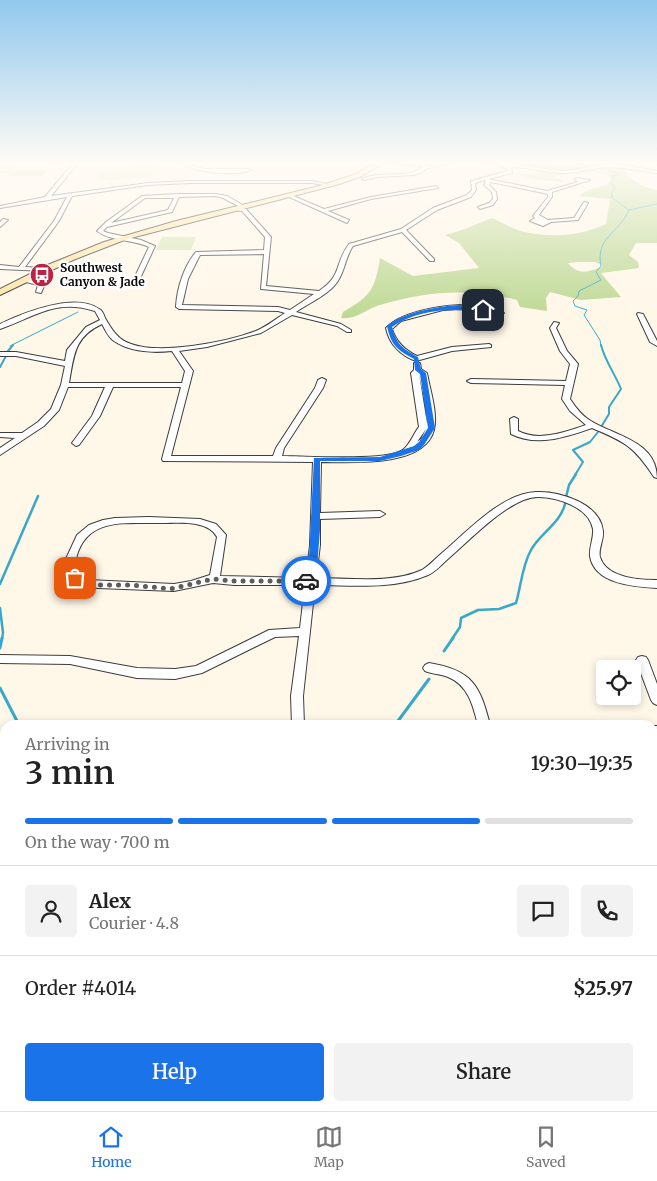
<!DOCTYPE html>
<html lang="en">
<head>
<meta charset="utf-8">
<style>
  :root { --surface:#fff; --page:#f2f2f2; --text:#222; --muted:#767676; --line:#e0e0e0; --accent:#1a73e8 }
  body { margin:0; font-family:Merriweather,serif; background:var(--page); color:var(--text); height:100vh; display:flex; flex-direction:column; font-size:19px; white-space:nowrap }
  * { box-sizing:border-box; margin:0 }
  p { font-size:16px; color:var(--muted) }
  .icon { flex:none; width:28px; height:28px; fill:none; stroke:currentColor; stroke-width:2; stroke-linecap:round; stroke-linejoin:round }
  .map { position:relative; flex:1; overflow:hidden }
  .drawer { position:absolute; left:0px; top:720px; width:658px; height:391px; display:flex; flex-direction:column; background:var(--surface); border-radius:15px 15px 0 0; box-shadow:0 2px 8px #0003 }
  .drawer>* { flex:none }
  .buttons { position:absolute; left:596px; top:660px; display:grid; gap:10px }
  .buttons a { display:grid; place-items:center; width:45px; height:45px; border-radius:5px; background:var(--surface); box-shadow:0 2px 8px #0003; font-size:25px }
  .pin { position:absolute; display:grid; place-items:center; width:42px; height:42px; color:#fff; margin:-21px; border-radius:10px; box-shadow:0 2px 8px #0006 }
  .courier { position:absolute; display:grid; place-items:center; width:50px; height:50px; margin:-25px; border:4px solid #1a73e8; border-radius:50%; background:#fff; color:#222; box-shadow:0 1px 6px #0007 }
  .overview em { font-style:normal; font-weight:600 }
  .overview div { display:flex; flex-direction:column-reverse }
  .overview { display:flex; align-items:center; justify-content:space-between; height:85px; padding:0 25px }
  h1 { font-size:32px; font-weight:600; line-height:38px }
  .bar { display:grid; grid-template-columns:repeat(4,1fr); gap:8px 5px; align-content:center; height:60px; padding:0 25px }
  .bar i { height:6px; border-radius:4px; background:var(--line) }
  .bar .current { background:var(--accent) }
  .bar p { grid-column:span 4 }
  .line { display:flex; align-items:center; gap:12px; padding:0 25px; border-top:1px solid var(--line) }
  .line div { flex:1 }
  .round { display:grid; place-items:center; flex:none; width:52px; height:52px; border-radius:5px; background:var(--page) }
  .action { display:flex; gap:10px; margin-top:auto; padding:10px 25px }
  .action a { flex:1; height:58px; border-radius:5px; background:var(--accent); color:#fff; font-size:20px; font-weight:600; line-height:58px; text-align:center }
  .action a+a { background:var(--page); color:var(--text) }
  .dock { display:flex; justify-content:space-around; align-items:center; height:70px; border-top:1px solid var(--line); background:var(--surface); font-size:14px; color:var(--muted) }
  .dock a { display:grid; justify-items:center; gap:2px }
  .dock .current { color:var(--accent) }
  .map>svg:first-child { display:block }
</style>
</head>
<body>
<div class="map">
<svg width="657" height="1111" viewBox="0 0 657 1111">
  <rect width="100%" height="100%" fill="#fff7e8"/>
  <path fill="#d7e7b3" d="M140 163H154L152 177 111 180 114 188 112 189 110 181 98 178 99 172 133 170 134 166 139 165Z
    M162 237H196L191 250H156Z"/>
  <path fill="#bdd893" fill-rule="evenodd" d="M503 163H653L634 164 632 167 617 165 564 171Z
    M0 166H16L13 170H47L42 176H6L9 173H0Z
    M604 166 624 167C626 179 645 188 657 190V243H636L629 255 638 262 639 268 601 273 621 297 581 300 550 292 546 298 547 311 520 307 517 300C471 288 426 291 380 305 366 309 356 320 341 318L343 312C371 296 375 289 380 258L413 276 479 268 459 243 445 235 462 230 492 218C502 222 514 230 525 232 553 238 580 236 606 224L610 199 579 196C590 186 601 189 611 181L608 175C591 170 570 172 554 177L563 180 562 182 532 179 517 174 540 173 537 169 514 167C531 167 547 172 565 172 579 172 590 168 604 166ZM578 262H595L603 266C588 272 579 276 568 263Z
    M220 1106H333V1111H220Z"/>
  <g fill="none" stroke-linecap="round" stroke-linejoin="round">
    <path stroke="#36a8cb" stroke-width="1" d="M527 163 555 168H585
      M599 169 619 172 618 175 613 176V181L611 182 615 189 611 193 613 196 611 197 629 210
      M629 210 657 204
      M10 346 78 312
      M601 346 600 340 584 315 587 310 575 306 573 301 578 296 579 291 601 280 596 272 601 266C595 237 619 234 629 210"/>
    <path stroke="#36a8cb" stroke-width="2" d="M8 351 13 345
      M0 367 6 356
      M601 427 609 414V407L621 389C615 374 605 361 601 345
      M575 475 583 462 573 450 590 442 598 432"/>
    <path stroke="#36a8cb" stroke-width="2.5" d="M566 497 569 485 576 474
      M0 584 38 496
      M0 608 3 633 2 639
      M452 639 460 627 461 618 478 610 499 609 516 603C521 586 522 566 531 550 540 533 560 524 565 504"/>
    <path stroke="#36a8cb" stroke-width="3" d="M0 648 2 638
      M444 651 453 638
      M0 688 19 725
      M395 725 429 679
      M0 788 5 773"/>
    <path stroke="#36a8cb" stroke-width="4" d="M0 851 5 855
      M261 1106 262 1111"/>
    <g stroke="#3d3d3d" stroke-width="2">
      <path id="street" d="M73 163H78L51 196 148 183 190 181H312L332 185 330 186 312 183H190L148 185 72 196 59 221 25 267 43 268 45 269V271L0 269V265L19 267 54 221 67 197 0 208V206L45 197Z
        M182 163 205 169H249L251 170C237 176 194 173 182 163Z
        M391 163 431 166 451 163 428 168 422 172 414 175 378 177 364 180 362 179C380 170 406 180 423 167Z
        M496 163C518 163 539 169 561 171 574 171 586 167 599 165 618 162 639 168 657 171V173C639 171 618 165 599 168 586 169 574 174 561 173 544 172 528 167 511 167L512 173 488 179 547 191 578 182 575 179 577 178 590 180 552 192V197L539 215 548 220 574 218 584 202 588 203 578 220 551 222 543 226 530 221 535 218 533 216 548 197V194L491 182 489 185 496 192 497 199 493 205 480 209 478 207 489 203 493 199 492 192 484 185 486 181 485 180 475 183 476 190 471 197 437 210 406 230 434 259V261H430L402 232 353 246C346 256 345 269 339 279 332 293 309 303 296 312L341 324 351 330V332H347L337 326 292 315 261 333 207 347 179 351 193 371 171 456H273L276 448 315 388 318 380 322 378 326 380 323 388 284 448 282 456C304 456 390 462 404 449 410 444 414 433 419 427L411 373 414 370V363H420L421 369 427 373C430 390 438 413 434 430 424 468 350 462 321 462L320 513 380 511 385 514 380 517 320 519V545L316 578C349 578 392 584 422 570 429 566 436 558 442 553 467 532 502 493 536 492 559 491 600 503 603 531 604 540 598 549 600 557 606 578 640 580 657 580V588C635 587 594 584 590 556 589 547 594 538 593 529 589 507 557 497 538 497 510 497 470 540 449 558 442 564 435 572 428 575 393 590 353 585 315 585L303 696 304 725H292L291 696 299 636 275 637 202 673 175 679 137 678 70 664 0 663V655L70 656 137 668 175 669 196 666 269 630 300 628 305 585H234L213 583 174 591 98 588 76 584 70 580 65 572V561L77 535 89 525 103 520 115 518 149 517 200 519 216 524 226 535 220 576 306 578 310 545 313 462 163 461 162 459 181 387H113L100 416 79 445 76 446 72 443 92 416 105 387H68L59 410 44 426 0 455V448L15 438 0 437V433H22L38 422 51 409 61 385 65 366 16 356H0V352H16L65 361 67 350 86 327 100 320 95 311C56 298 34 317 0 329V324C23 313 75 292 99 309 102 310 104 315 105 318 112 330 118 340 131 344 161 355 227 342 256 331 266 327 276 319 285 313L278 311 179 309 176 307C177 288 184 266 196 252L264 250 265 237 242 211 233 210V208L246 209 271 237 266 286 319 291C343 275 334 264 349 244L401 229 433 208 467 195 472 190 471 181 508 171 507 169ZM264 254 261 289 314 294 290 310 278 307 182 305 188 279 200 255ZM102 324C105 329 108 337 114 341 130 352 153 353 172 351L185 371 182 383H69C74 355 74 337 102 324ZM419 374 426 408 427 424ZM426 429 421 439 417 442ZM163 523C180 523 208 520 217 537L210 575 191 581 174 584 88 580C80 577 73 574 75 564 83 515 126 524 163 523Z
        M436 186 438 188 371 199 328 211 349 220 347 223 287 196 291 195 324 209 371 197Z
        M178 194H216L227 196 246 207 242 208 223 198 216 196 179 197 172 212 107 227 103 231 108 233 141 240 155 246 137 285 132 286 131 285 149 247C132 239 112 242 97 231L106 222 142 196ZM145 198H174L168 210 111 223Z
        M3 219 8 220 0 227V222Z
        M24 278 42 283 44 286 41 293 36 292 38 285 22 281V279Z
        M460 305 501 311 504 313 501 315 460 309 443 310 401 321 392 329C396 342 405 350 417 356L452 347 489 344 491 345V347L452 351 416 361C401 356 389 344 386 328 401 312 438 306 460 305Z
        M638 313 643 314 657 341V346L650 342 637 314Z
        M554 322 559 323 556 328 567 351 578 364 570 399C576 408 582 416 591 421 615 436 657 441 657 478L654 477C634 446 625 442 592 428 566 437 537 447 511 434L510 419 514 417 518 419V431C539 442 565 432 586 425L570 411 562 399 565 385 471 383 467 381 471 379 566 381 570 364 560 351 550 328Z
        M642 656 646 657 648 660 657 684V705L653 703 651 700 636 660 638 657Z
        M429 663C472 670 480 685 490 725H478C473 705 468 685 448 677 441 674 432 674 425 671L423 668 425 665Z
        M652 726H657V736H652Z
        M652 831H657V845H652Z
        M0 953H5V969H0Z
        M652 973H657V989H652Z
        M105 1106H123L124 1111H106Z
        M535 1106H553L554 1111H536Z"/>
    </g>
    <g stroke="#2c2c2c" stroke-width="2">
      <path id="secondary" d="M376 163H384L360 177 336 185 127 239 73 260 0 295V289L50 264 104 242 176 221 319 186 356 174Z"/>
    </g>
    <use href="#street" fill="#fff" fill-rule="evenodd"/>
    <use href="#secondary" fill="#fee5a4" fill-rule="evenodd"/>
  </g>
  <linearGradient id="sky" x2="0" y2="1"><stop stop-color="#91c8ed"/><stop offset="0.51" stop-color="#fffbf5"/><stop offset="1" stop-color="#fffbf5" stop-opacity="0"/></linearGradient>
  <rect width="657" height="319" fill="url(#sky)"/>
  <path fill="#1a73e8" d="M460 305 486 310 483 312C453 308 418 309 392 327 397 345 402 348 418 357L421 369 426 373 435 428 424 445 419 450 401 456 380 461H320V530L316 581 312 584 303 583V579L308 578 314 458 380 457 414 446 419 442 428 428 420 374 415 370 414 359C397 350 391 345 387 326 403 312 439 306 460 305Z"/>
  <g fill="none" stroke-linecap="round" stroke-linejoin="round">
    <path stroke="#605d58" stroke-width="5" stroke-dasharray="0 9" d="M75 578 81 582 98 585H132L170 589 213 579 234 581H306"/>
  </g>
  <defs>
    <g id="bus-disc" transform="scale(1.25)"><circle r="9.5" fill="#b82544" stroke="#fff"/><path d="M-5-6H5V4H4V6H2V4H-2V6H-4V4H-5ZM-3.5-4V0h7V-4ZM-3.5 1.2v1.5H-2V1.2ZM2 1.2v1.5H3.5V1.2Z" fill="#fff"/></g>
  </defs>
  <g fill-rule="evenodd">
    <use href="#bus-disc" x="42" y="275"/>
  </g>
  <g text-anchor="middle" stroke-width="5" stroke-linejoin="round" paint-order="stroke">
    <g font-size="12" font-weight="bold" fill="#0a0a0a" stroke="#fff" text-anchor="start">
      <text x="60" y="272">Southwest<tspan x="60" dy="14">Canyon &amp; Jade</tspan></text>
    </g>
  </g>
</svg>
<div class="buttons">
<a><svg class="icon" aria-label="locate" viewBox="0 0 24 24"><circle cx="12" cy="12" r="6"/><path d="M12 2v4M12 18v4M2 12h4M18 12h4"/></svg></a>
</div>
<div class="pin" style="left:75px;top:578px;background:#ea580c"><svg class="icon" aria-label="bag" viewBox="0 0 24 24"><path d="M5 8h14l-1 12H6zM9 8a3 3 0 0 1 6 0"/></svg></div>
<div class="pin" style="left:483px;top:310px;background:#1f2937"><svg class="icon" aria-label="home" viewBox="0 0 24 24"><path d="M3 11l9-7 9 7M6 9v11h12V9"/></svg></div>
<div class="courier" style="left:306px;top:581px"><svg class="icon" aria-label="car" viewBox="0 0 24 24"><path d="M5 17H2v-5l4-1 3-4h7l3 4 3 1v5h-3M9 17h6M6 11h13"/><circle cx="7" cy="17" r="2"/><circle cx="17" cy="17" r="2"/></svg></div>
<section class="drawer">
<div class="overview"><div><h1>3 min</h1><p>Arriving in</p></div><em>19:30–19:35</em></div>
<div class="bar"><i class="current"></i><i class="current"></i><i class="current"></i><i></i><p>On the way · 700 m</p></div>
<div class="line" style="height:90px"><a class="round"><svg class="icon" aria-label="person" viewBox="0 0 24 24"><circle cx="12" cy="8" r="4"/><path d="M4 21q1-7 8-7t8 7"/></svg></a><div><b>Alex</b><p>Courier · 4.8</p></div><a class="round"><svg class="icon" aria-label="chat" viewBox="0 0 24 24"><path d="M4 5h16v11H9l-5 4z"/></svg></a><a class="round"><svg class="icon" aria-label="phone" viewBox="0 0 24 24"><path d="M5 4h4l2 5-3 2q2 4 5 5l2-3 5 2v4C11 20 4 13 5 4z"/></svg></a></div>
<div class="line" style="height:65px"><div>Order #4014</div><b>$25.97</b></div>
<div class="action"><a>Help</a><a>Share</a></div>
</section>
</div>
<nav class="dock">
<a class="current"><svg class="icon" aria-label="home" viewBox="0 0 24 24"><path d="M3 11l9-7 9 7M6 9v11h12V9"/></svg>Home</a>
<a><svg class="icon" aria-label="map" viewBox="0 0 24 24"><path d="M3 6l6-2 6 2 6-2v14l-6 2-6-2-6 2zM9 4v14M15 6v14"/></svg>Map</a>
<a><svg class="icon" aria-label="saved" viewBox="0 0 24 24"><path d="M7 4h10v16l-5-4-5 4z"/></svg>Saved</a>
</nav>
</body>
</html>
